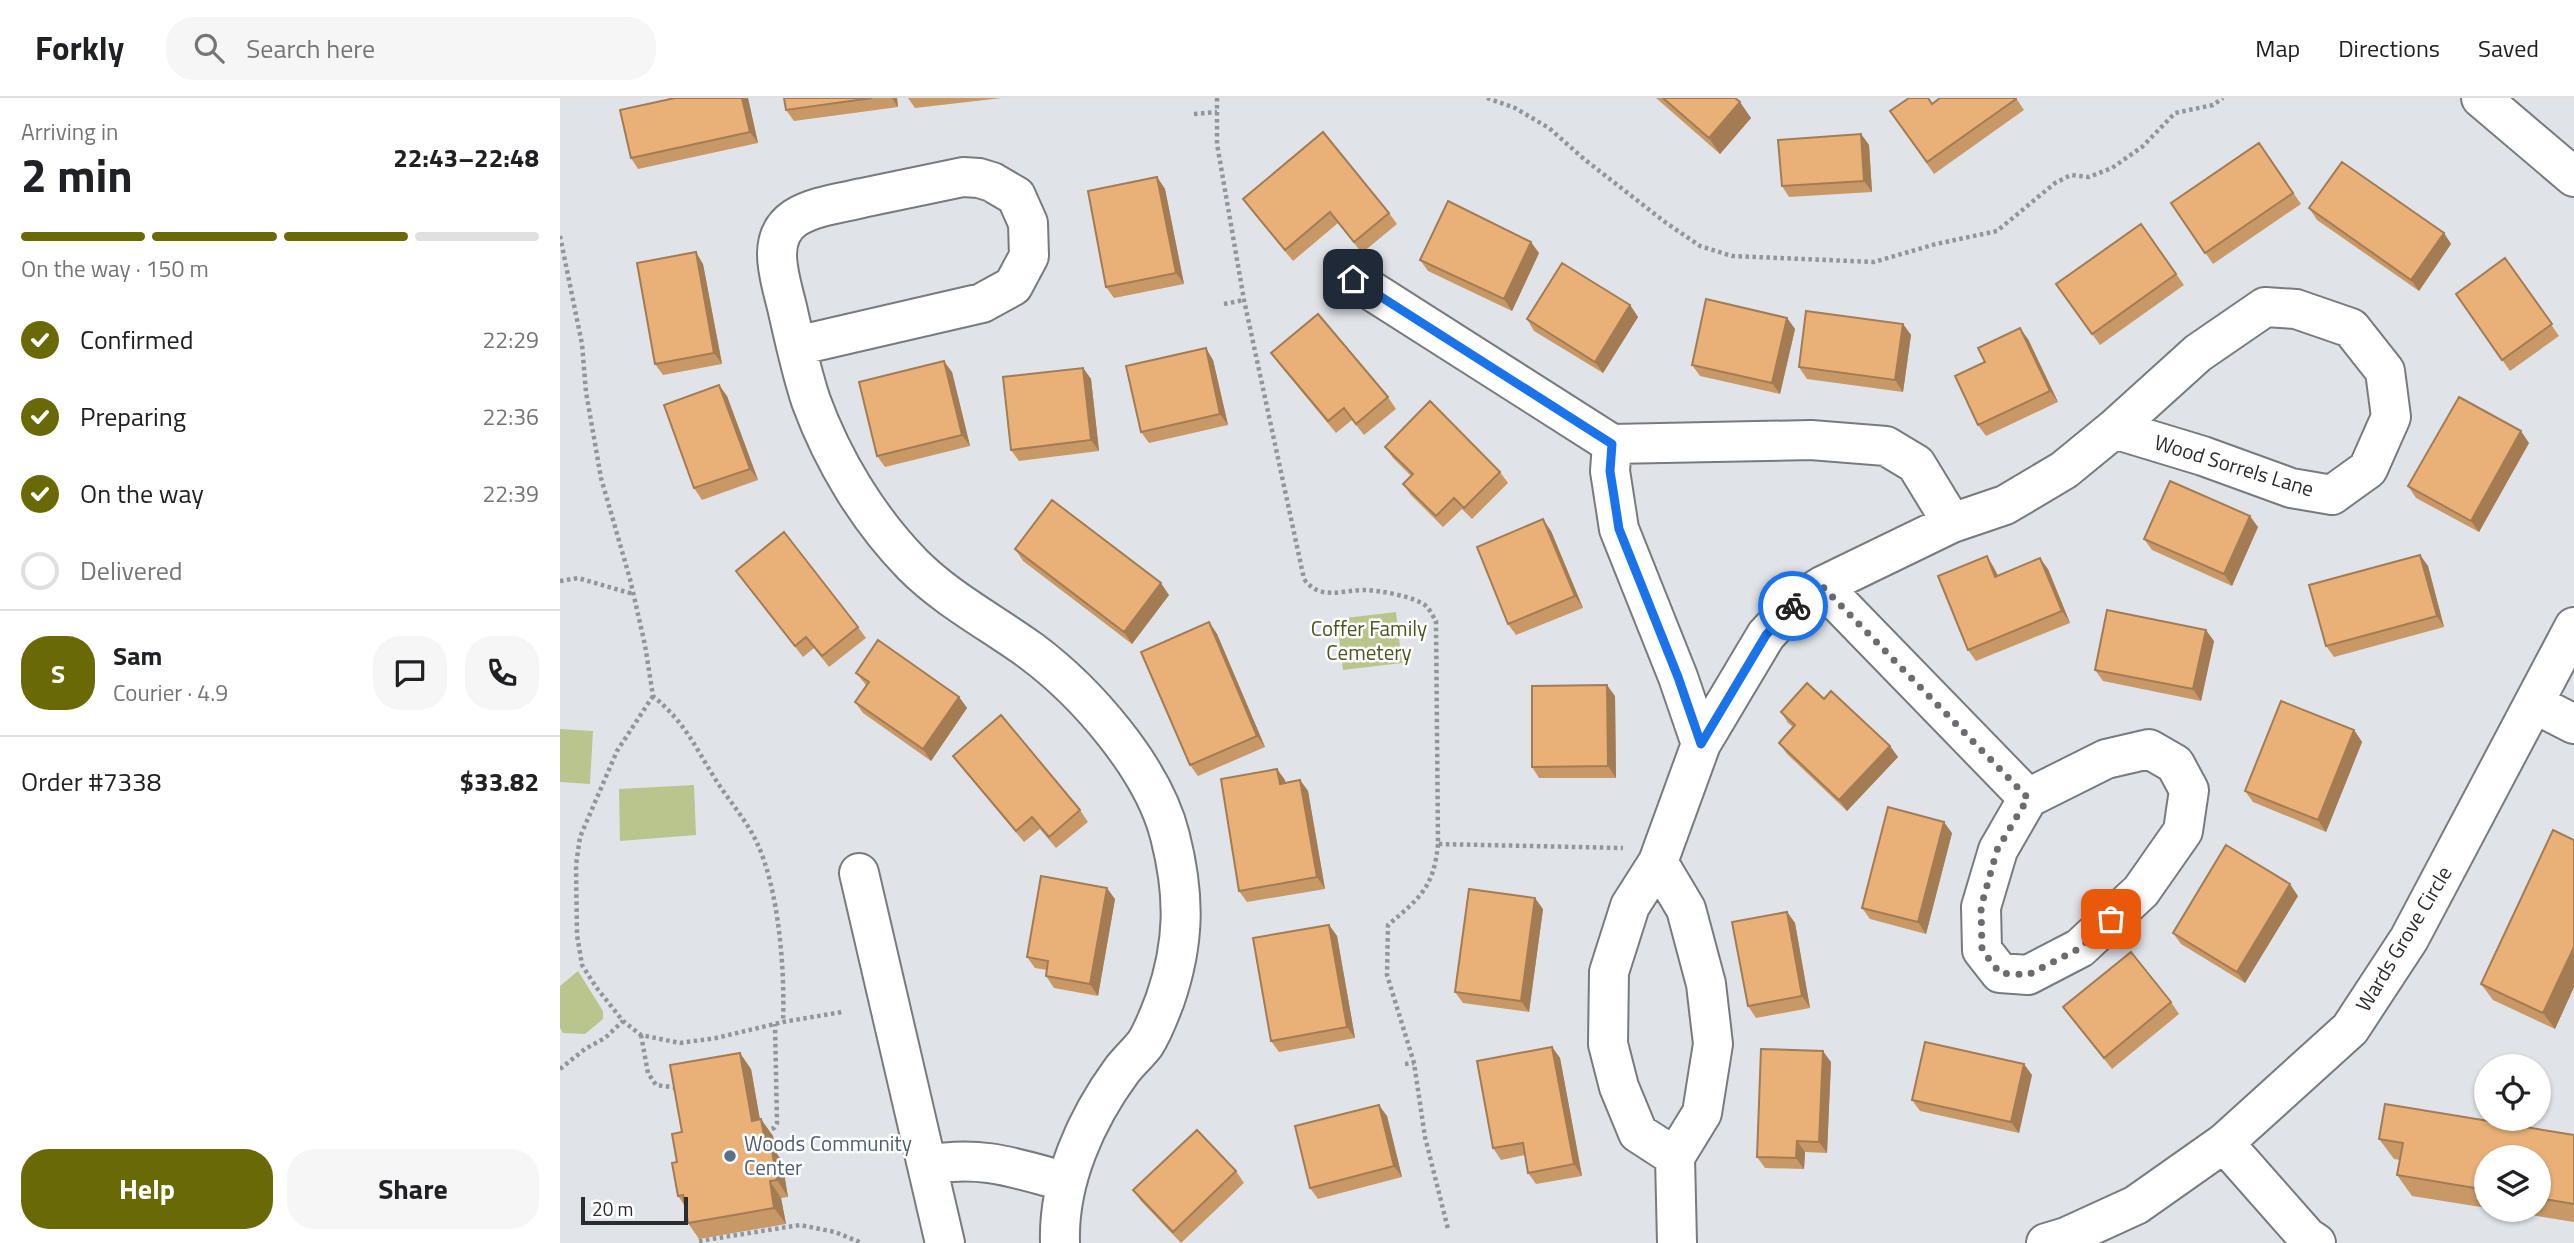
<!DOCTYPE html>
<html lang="en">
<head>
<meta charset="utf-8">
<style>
  :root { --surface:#fff; --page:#f6f6f6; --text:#202124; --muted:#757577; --line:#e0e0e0; --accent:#696905 }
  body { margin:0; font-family:"Titillium Web",sans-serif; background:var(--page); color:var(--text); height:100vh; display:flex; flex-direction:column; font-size:26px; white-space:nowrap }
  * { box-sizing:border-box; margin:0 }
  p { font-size:23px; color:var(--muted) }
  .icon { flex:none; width:38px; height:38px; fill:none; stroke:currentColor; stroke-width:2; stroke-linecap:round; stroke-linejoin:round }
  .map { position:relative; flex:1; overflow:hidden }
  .panel { display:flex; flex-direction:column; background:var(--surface); width:560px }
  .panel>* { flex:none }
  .tools { position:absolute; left:1914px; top:956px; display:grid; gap:14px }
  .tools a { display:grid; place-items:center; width:77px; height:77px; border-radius:50%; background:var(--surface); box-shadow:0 2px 5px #0004; font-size:35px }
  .scale { position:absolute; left:21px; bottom:18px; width:107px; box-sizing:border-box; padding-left:7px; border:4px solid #2a2c2e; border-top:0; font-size:19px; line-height:24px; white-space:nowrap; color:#2a2c2e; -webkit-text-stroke:5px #fff; paint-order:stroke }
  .pin { position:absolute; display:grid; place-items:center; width:60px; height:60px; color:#fff; margin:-30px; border-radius:14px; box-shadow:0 4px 10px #0006 }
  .courier { position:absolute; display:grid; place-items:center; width:70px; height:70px; margin:-35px; border:5px solid #1a73e8; border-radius:50%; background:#fff; color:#222; box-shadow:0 2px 9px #0007 }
  .head em { font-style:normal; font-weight:700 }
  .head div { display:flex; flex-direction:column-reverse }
  .head { display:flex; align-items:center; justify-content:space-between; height:119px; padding:0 21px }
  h1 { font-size:46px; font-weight:700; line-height:52px }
  .bar { display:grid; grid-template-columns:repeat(4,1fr); gap:10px 7px; align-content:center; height:84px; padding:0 21px }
  .bar i { height:9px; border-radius:5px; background:var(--line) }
  .bar .current { background:var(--accent) }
  .bar p { grid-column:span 4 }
  .line { display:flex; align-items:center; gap:18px; padding:0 21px; border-top:2px solid var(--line) }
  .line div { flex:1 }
  .round { display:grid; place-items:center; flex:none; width:74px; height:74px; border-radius:28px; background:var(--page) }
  ol { padding:0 21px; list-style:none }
  li { display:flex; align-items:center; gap:21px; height:77px }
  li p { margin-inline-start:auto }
  li .icon { padding:7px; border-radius:50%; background:var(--accent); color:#fff; stroke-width:4 }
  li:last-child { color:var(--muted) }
  li i { width:38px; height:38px; border:4px solid var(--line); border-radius:50% }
  .button { display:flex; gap:14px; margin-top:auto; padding:14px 21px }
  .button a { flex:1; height:80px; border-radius:28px; background:var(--accent); color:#fff; font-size:28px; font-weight:700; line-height:80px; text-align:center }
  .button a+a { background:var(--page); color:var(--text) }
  header { display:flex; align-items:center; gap:42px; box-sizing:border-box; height:98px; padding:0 35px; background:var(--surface); border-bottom:2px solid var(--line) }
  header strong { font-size:33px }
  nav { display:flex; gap:38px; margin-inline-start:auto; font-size:24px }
  .search { width:490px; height:63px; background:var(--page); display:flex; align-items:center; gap:18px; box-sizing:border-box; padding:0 24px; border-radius:28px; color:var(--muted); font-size:26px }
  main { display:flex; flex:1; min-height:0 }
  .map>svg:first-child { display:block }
</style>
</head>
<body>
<header>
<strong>Forkly</strong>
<div class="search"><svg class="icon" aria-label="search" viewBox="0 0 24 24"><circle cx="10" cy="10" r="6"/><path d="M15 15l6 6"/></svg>Search here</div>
<nav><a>Map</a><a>Directions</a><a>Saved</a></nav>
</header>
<main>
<section class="panel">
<div class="head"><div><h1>2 min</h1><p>Arriving in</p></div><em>22:43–22:48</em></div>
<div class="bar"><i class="current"></i><i class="current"></i><i class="current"></i><i></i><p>On the way · 150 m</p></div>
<ol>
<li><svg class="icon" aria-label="check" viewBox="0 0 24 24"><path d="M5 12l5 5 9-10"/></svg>Confirmed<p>22:29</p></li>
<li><svg class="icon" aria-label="check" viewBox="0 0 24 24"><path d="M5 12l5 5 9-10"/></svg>Preparing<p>22:36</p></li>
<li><svg class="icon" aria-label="check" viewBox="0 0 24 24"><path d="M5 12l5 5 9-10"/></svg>On the way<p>22:39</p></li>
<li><i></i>Delivered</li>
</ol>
<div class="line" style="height:126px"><b class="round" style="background:var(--accent);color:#fff">S</b><div><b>Sam</b><p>Courier · 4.9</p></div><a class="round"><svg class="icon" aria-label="chat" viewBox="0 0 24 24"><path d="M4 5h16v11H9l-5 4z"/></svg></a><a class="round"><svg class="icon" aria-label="phone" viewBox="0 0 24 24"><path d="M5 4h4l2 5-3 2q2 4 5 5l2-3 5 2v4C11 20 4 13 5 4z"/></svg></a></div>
<div class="line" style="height:91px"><div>Order #7338</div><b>$33.82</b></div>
<div class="button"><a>Help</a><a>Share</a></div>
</section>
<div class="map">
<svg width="2014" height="1145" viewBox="0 0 2014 1145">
  <rect width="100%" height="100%" fill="#e0e4e9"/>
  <path fill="#b9c58d" d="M836 514 842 565 783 572 777 521Z
    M0 631 33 633 30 686 0 684Z
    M134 687 136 737 60 743 59 691Z
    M18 873 43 913V921L25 936 3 935 0 930V888Z"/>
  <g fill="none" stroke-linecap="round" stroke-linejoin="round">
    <g stroke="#777b7f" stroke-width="42">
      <path id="minor" d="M1921 0 2014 79
        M793 181 1052 346 1050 373 1059 431 1118 579 1141 646
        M236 248 422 205 453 188 469 158 468 125 456 98 432 84 419 80 403 79C369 86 336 93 302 100 281 105 254 108 235 120 205 140 220 180 227 209 234 240 241 273 251 303 273 363 308 421 353 467 388 502 431 524 471 553 526 594 593 670 610 738 625 797 625 844 605 902 599 917 594 932 585 946 578 955 569 963 562 972 526 1021 498 1083 500 1145
        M1052 346 1251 342 1326 348 1356 366 1392 425 1262 488 1238 503 1206 537 1141 646 1098 764 1070 808 1049 874 1048 946 1059 989 1078 1035 1115 1059
        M1392 425 1445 407 1504 372 1554 331 1638 255 1705 209 1736 211 1791 230 1825 273 1831 319 1808 371 1772 397 1731 390 1643 358 1554 331
        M1262 488 1468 700
        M1975 606 2014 626
        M1589 651 1615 666 1629 692 1623 733 1581 793 1520 850 1468 877 1440 875 1422 852 1421 809 1438 752 1468 700 1546 661Z
        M1098 764 1126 811 1146 886 1153 946 1142 1015 1115 1059 1117 1145
        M299 775 385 1145
        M1664 1045 1747 1139 1756 1145
        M367 1067C422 1057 455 1070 507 1084
        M1486 1145 1506 1139 1576 1107 1664 1045 1790 931 1849 841 2014 529"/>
    </g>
    <path stroke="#929599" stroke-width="4.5" stroke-dasharray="3.5 3.5" stroke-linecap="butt" d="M657 0V46L684 202 744 481C760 503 781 492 805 492 818 492 858 499 867 509 871 513 873 519 876 523L878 746 1063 750
      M927 0 955 10 989 30 1024 61 1105 124 1140 148 1172 158 1314 164 1376 146 1437 133 1495 85 1511 77 1529 79 1552 70 1582 49 1615 15 1653 7 1663 0
      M634 16 657 14
      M0 138 22 246 26 294 41 380 70 481 85 547 93 598C125 625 133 645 154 679 168 702 186 721 197 745 219 792 225 873 223 924
      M664 206 684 202
      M0 483 18 480 73 496
      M93 598 57 653 20 739 16 767 17 837 22 867 36 889 63 923 81 937 120 945 156 940 223 924 282 914
      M878 746C874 789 860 800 828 827L827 877 854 965 865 1039 888 1131
      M81 937 88 975 96 987 118 990
      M845 966 854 965
      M0 971 25 951 45 940 63 923
      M205 1033 214 1030 217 1025 215 926
      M139 1143 240 1127 275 1134 302 1145"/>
    <use href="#minor" stroke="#fff" stroke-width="38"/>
  </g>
  <path fill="#c89867" d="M115 0H188L198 45 78 71 71 60Z
    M224 0H337L338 9 234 23 226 12Z
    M348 0H442L355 10Z
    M1096 0H1175L1191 20 1160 56Z
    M1456 0 1464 12 1374 76 1330 13 1372 6Z
    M1301 36 1309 47 1312 94 1229 99 1222 88Z
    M1699 45 1741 106 1653 166 1611 105Z
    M597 79 605 91 624 186 554 200 546 189Z
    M683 101 829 115 837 126 802 155 778 125 733 163 691 112Z
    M1749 110 1884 135 1891 146 1859 193 1757 122Z
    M1581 126 1624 187 1540 247 1496 186Z
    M979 155 952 213 868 173 860 162Z
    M1945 160 1999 238 1950 273 1896 196Z
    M143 166 162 266 103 277 95 266Z
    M1070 207 1078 219 1043 275 974 233 967 221Z
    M1227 220 1235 231 1220 296 1140 278 1132 267Z
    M1343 226 1351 237 1343 294 1247 281 1239 269Z
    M1468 241 1498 304 1426 338 1418 327 1425 264Z
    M711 255 828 299 836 311 804 337 792 322 776 335 719 266Z
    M653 262 668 327 589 345 581 334Z
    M523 270 531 281 539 353 459 363 451 352Z
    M392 274 410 348 325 369 317 358Z
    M167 298 198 382 142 402 134 390Z
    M1969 345 1919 434 1856 400 1848 388Z
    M825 349 940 374 948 385 912 421 902 411 883 429 851 397 843 386 851 378 833 360Z
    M1698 429 1672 488 1592 452 1584 441Z
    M991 433 1023 510 956 537 948 526Z
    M455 451 609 497 572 546 463 463Z
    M1860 457 1868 468 1884 529 1774 559 1766 548Z
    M1427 458 1434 470 1438 477 1488 471 1510 525 1416 563 1408 552Z
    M176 473 298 529 306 540 269 569 254 550 243 559Z
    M649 524 657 536 705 649 638 678 630 667Z
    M1654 543 1641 603 1543 583 1535 572Z
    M296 575 399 599 407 610 371 663 303 615 295 604 306 587Z
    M1055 598 1056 680H979L972 669Z
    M1264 601 1330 648 1338 659 1287 713 1227 656 1219 645 1233 629 1228 625 1221 614Z
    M1794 632 1802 644 1766 734 1693 704 1685 693Z
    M393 658 520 712 528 724 496 750 480 731 464 744 401 669Z
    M725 682V685L740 682 748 693 765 791 687 804 679 793Z
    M1392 735 1366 836 1310 821 1302 810Z
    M2014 742V889L1995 931 1933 902 1921 886Z
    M1738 798 1685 885 1621 846 1613 835Z
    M555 801 538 898 494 890 486 878 487 872 475 870 467 859Z
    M983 811 969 914 903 905 895 894Z
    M1227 814 1235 825 1250 910 1196 920 1188 908Z
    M769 827 777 838 795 940 719 954 711 943Z
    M1611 904 1619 916 1552 971 1503 909Z
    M992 949 1000 960 1022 1078 976 1086 968 1075 965 1057 941 1062 933 1050Z
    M1271 964 1267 1055 1245 1054 1244 1071 1205 1070 1197 1059Z
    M191 971 200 1022 213 1038 215 1053 222 1063 228 1099 221 1100 226 1126 139 1141 128 1125 125 1108 118 1098 117 1064 122 1034Z
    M1472 977 1459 1035 1360 1013 1352 1002Z
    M827 1018 842 1079 758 1101 750 1090Z
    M2014 1037V1124L1934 1111H1979V1059H1927V1110L1852 1098 1837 1077 1840 1062 1834 1061 1819 1041Z
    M676 1073 684 1085 621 1145 581 1103 573 1092Z"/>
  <path fill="#a37c54" d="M182 0H188L198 45 190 34Z
    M332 0H337L338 9Z
    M1180 4 1191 20 1160 56 1149 40Z
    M1301 36 1309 47 1312 94 1304 83Z
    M597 79 605 91 624 186 616 175Z
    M1884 135 1891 146 1859 193 1851 182Z
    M971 144 979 155 952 213 944 201Z
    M136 154 143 166 162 266 154 255Z
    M1070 207 1078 219 1043 275 1035 264Z
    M1227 220 1235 231 1220 296 1212 285Z
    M1343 226 1351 237 1343 294 1335 282Z
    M1460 230 1468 241 1498 304 1490 293Z
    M646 250 653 262 668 327 660 316Z
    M384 263 392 274 410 348 402 337Z
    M523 270 531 281 539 353 531 342Z
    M159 287 167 298 198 382 190 371Z
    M1961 333 1969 345 1919 434 1911 423Z
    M1690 418 1698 429 1672 488 1664 476Z
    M983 421 991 433 1023 510 1015 498Z
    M1860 457 1868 468 1884 529 1877 518Z
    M1427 458 1434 470 1443 490 1435 479Z
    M1480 460 1488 471 1510 525 1502 513Z
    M601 485 609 497 572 546 564 534Z
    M649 524 657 536 705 649 697 638Z
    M1646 532 1654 543 1641 603 1633 591Z
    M1047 587 1055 598 1056 680 1048 668Z
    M399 599 407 610 371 663 363 651Z
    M1794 632 1802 644 1766 734 1758 722Z
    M1330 648 1338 659 1287 713 1279 702Z
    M717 671 725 682 728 697 720 686Z
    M740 682 748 693 765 791 757 779Z
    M1384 724 1392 735 1366 836 1358 824Z
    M1730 786 1738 798 1685 885 1677 874Z
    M547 790 555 801 538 898 530 886Z
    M975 800 983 811 969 914 961 903Z
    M1227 814 1235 825 1250 910 1242 898Z
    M769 827 777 838 795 940 787 929Z
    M2014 849V889L1995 931 1983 915Z
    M992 949 1000 960 1022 1078 1014 1066Z
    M1263 953 1271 964 1267 1055 1259 1044Z
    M180 955 191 971 203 1039 192 1023Z
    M1464 966 1472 977 1459 1035 1451 1024Z
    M819 1007 827 1018 842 1079 834 1068Z
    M201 1021 213 1038 215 1053 222 1063 228 1099 217 1082 206 1048Z
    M1237 1043 1245 1054 1244 1071 1236 1060Z
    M210 1083 221 1100 226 1126 214 1110Z"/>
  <path fill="#e9b178" stroke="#a37c54" stroke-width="2" d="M115 0H182L190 34 71 60 60 12Z
    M224 0H312L226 12Z
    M1103 0H1175L1180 4 1149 40Z
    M1349 0H1368L1372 6 1380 0H1456V1L1367 64 1330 13Z
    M763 34 829 115 794 144 770 114 725 152 683 101Z
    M1301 36 1304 83 1222 88 1218 42Z
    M1699 45 1733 95 1645 155 1611 105Z
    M1782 64 1884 135 1851 182 1749 110Z
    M597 79 616 175 546 189 528 93Z
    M888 103 971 144 944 201 860 162Z
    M1581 126 1616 176 1532 236 1496 186Z
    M136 154 154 255 95 266 77 165Z
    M1945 160 1992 226 1942 262 1896 196Z
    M1002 165 1070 207 1035 264 967 221Z
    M1146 201 1227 220 1212 285 1132 267Z
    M1246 213 1343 226 1335 282 1239 269Z
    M758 216 828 299 796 326 784 310 768 323 711 255Z
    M1460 230 1490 293 1418 327 1395 278 1425 264 1418 250Z
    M646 250 660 316 581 334 566 268Z
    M384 263 402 337 317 358 299 284Z
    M523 270 531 342 451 352 443 279Z
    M159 287 190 371 134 390 104 307Z
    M1899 299 1961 333 1911 423 1848 388Z
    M870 303 940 374 904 410 894 400 876 418 843 386 853 376 825 349Z
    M1610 383 1690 418 1664 476 1584 441Z
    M492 402 601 485 564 534 455 451Z
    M983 421 1015 498 948 526 917 449Z
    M224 434 298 529 262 558 246 539 235 548 176 473Z
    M1860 457 1877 518 1766 548 1749 487Z
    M1427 458 1435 479 1480 460 1502 513 1408 552 1378 478Z
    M1547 512 1646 532 1633 591 1535 572Z
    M649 524 697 638 630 667 581 554Z
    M318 542 399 599 363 651 295 604 309 584 296 575Z
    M1247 585 1264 601 1271 593 1330 648 1279 702 1219 645 1235 627 1221 614Z
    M1047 587 1048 668 972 669V588Z
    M1721 603 1794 632 1758 722 1685 693Z
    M441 617 520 712 489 739 472 719 456 733 393 658Z
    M717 671 720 686 740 682 757 779 679 793 661 681Z
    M1328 709 1384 724 1358 824 1302 810Z
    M1993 732 2014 742V849L1983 915 1921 886Z
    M1666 747 1730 786 1677 874 1613 835Z
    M481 778 547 790 530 886 486 878 488 863 467 859Z
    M909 791 975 800 961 903 895 894Z
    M1227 814 1242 898 1188 908 1172 824Z
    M769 827 787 929 711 943 693 840Z
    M1571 854 1611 904 1544 960 1503 909Z
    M1365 944 1464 966 1451 1024 1352 1002Z
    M992 949 1014 1066 968 1075 963 1045 933 1050 917 963Z
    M1201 951 1263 953 1259 1044 1237 1043 1236 1060 1197 1059Z
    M180 955 192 1023 201 1021 206 1048 211 1047 217 1082 210 1083 214 1110 128 1125 123 1097 118 1098 112 1065 117 1064 112 1036 122 1034 110 967Z
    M1825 1006 2014 1037V1106L1979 1100V1059H1927V1092L1837 1077 1843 1045 1819 1041Z
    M819 1007 834 1068 750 1090 735 1028Z
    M637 1032 676 1073 613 1134 573 1092Z"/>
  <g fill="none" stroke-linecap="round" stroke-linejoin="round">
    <path stroke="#6a6c6f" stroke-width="7" stroke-dasharray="0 12.6" d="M1233 508 1262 488 1468 700 1437 752 1421 809 1422 852 1440 875 1468 877 1520 850 1551 821"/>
    <path stroke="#1a73e8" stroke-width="9" d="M793 181 1052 346 1050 373 1059 431 1118 579 1141 646 1206 537 1233 508"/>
  </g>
  <circle fill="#5c6f8a" stroke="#fff" stroke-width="2.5" cx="170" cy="1058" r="7"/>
  <g text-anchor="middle" stroke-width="5" stroke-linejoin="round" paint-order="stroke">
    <g font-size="21" fill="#2a2c2e" stroke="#fff">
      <text transform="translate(1674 368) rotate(17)" y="7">Wood Sorrels Lane</text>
      <text transform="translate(1844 841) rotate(-59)" y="7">Wards Grove Circle</text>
    </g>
    <g font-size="21" fill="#4c551f" stroke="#fff">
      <text x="809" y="538">Coffer Family<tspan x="809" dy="24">Cemetery</tspan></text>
    </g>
    <g font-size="21" fill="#4e5e75" stroke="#fff" text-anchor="start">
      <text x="184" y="1053">Woods Community<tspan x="184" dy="24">Center</tspan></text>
    </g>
  </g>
</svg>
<div class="tools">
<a><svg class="icon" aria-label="locate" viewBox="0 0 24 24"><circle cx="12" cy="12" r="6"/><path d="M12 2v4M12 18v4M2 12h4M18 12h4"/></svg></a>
<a><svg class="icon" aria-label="layers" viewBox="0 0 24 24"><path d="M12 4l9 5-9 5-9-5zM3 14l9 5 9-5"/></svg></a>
</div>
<div class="scale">20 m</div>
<div class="pin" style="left:1551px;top:821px;background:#ea580c"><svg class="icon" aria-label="bag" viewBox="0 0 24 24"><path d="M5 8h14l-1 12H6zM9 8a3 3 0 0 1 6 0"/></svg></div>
<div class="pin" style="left:793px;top:181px;background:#1f2937"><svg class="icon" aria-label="home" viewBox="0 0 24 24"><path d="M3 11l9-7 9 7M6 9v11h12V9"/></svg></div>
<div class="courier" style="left:1233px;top:508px"><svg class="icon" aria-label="bike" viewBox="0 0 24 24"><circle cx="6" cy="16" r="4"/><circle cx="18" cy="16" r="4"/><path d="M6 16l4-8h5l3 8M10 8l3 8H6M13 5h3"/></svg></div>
</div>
</main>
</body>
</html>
